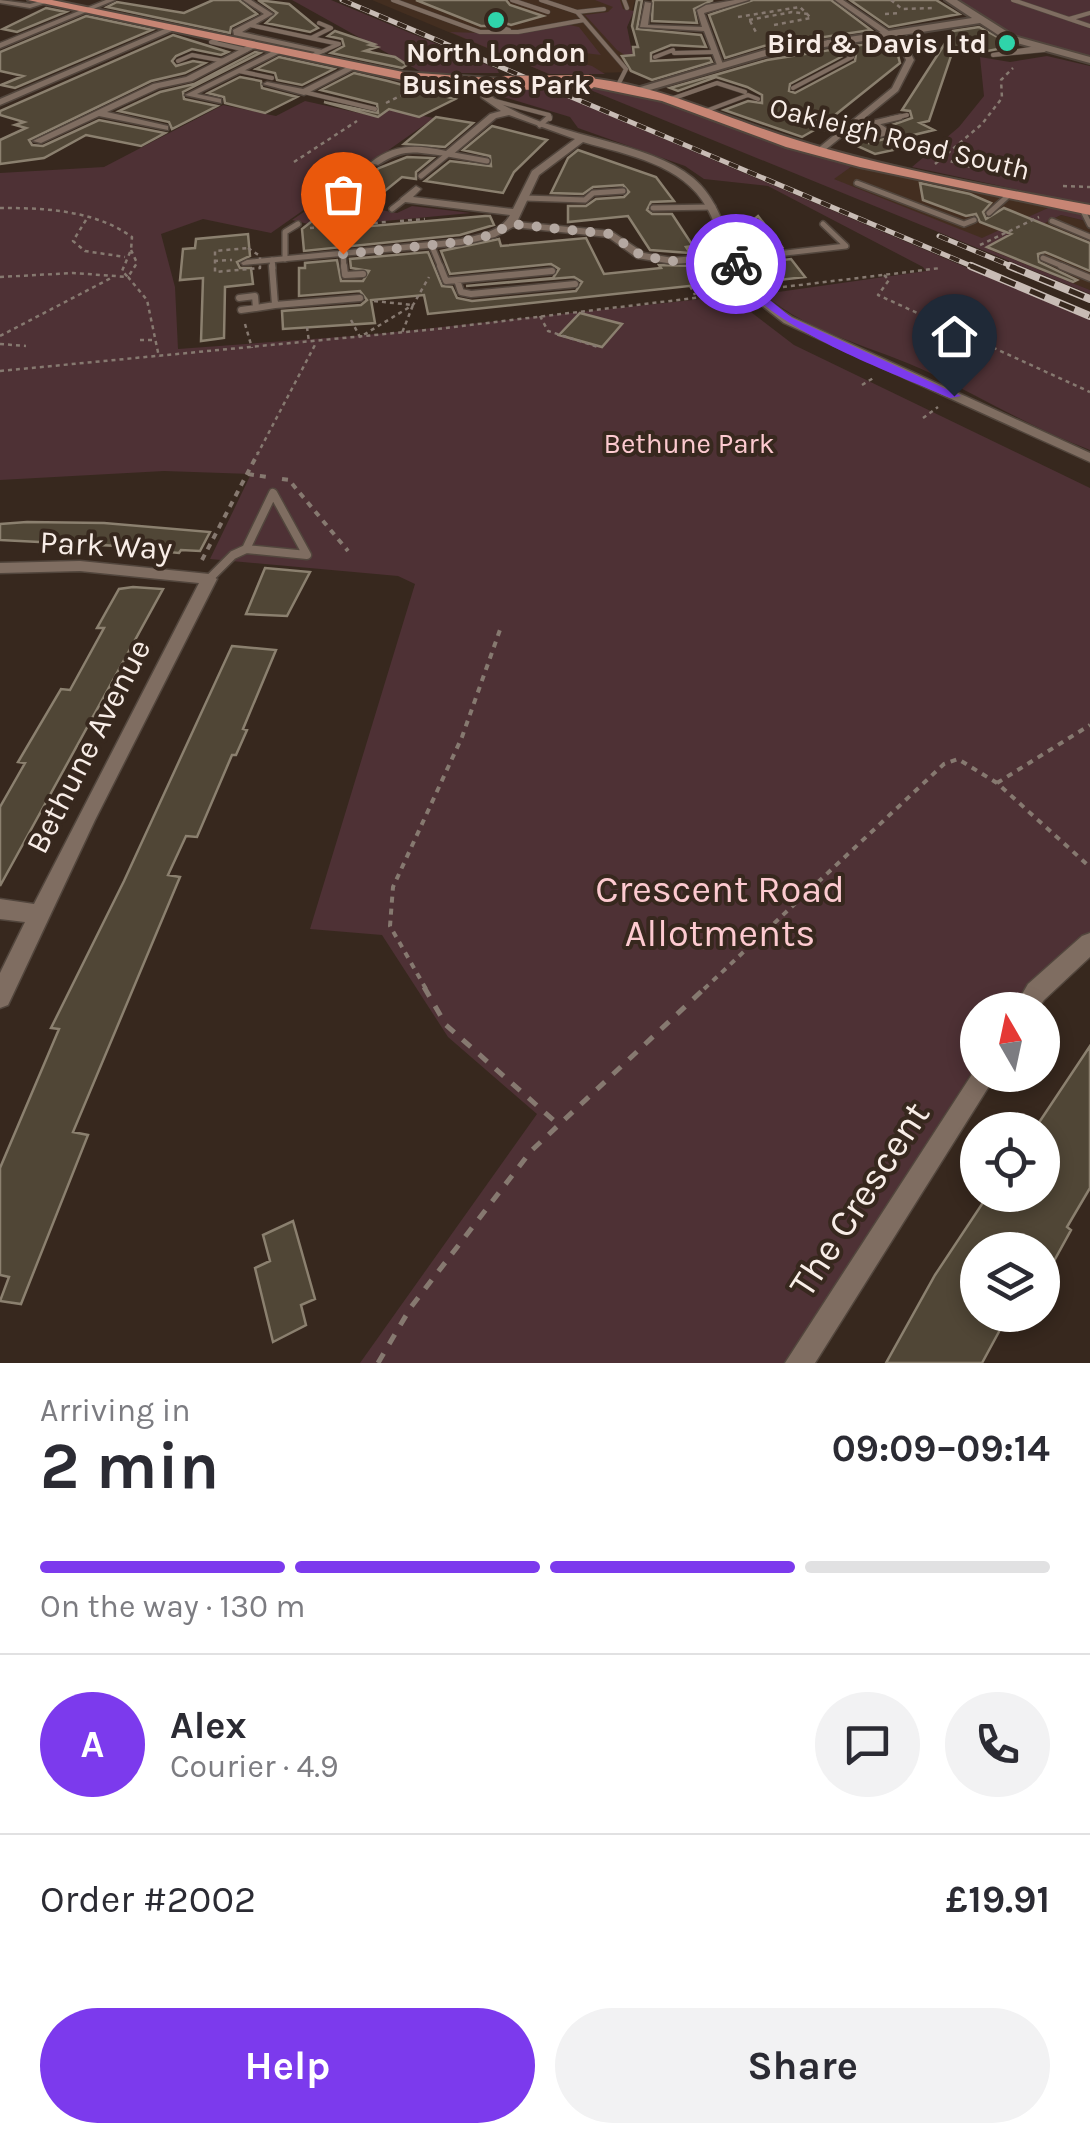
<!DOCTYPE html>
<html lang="en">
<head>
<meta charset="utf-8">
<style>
  :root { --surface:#fff; --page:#f2f2f3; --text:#2b2b33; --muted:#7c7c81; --line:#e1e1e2; --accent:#7c3aed }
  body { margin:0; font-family:Karla,sans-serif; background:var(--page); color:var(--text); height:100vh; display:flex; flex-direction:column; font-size:38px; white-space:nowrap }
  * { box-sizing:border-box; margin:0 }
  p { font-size:32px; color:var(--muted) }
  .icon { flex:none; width:55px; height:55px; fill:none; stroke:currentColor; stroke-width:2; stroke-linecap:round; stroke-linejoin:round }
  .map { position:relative; height:1363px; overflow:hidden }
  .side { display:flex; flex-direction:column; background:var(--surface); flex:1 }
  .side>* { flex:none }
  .needle { width:65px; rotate:351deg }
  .fabs { position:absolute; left:960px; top:992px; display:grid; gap:20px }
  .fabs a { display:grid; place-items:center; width:100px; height:100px; border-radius:50%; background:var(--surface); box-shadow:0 5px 15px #0003; font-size:50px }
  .pin { position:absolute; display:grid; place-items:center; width:85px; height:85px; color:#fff; margin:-102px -42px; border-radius:50% 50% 50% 0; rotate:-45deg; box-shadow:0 0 10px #0007 }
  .pin .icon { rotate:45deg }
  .courier { position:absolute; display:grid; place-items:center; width:100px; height:100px; margin:-50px; border:8px solid #7c3aed; border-radius:50%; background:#fff; color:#222; box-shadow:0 2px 12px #0007 }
  .head em { font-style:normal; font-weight:700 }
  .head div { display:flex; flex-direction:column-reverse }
  .head { display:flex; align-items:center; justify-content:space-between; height:170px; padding:0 40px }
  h1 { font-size:65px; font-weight:700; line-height:75px }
  .bar { display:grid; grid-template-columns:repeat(4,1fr); gap:15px 10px; align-content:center; height:120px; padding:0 40px }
  .bar i { height:12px; border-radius:8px; background:var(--line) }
  .bar .selected { background:var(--accent) }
  .bar p { grid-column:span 4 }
  .line { display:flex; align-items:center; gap:25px; padding:0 40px; border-top:2px solid var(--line) }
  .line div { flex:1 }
  .round { display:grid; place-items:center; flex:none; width:105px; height:105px; border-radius:52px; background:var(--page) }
  .primary-button { display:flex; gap:20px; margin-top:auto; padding:20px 40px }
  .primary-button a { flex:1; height:115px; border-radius:60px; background:var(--accent); color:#fff; font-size:40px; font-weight:700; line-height:115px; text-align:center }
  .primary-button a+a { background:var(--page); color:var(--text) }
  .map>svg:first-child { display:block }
</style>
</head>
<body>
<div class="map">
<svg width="1090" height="1363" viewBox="0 0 1090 1363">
  <rect width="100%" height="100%" fill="#37281e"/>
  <path fill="#432e20" d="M372 0H635L627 28 635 72 549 74Z
    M855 164 1050 207 982 239 833 179Z
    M1061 215 1090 222V290L988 250Z"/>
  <path fill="#4e3135" d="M292 0H331L497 69 499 73H423Z
    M595 0H620L623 9 634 11 627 27 634 61 617 50 585 15 608 12 613 7Z
    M950 0H1090V60L1010 38Z
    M564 24 579 27 601 55 560 50 548 54 592 66 605 74H549L450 32 509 34Z
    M1047 56 1090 66V205L912 167 959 127 984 96 980 57 1010 62Z
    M542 87 1090 320V450C1035 430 983 398 930 373 876 347 809 334 764 294L926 271 923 267 768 186 704 179 685 166 578 128 570 117 487 92V88Z
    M583 87 655 96 772 141 855 164 834 179 982 238 1050 207 1090 212V222L1061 215 990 250 1090 290V294Z
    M305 101 368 115 380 108 434 118 271 233 203 219 161 234 175 287 178 349 367 335 730 296 794 345 1090 488V934L1028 986 1012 1010H978L977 1064 785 1363H360L537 1114 448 1037 382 935 310 929 415 584 398 576 210 559 251 474 164 471 0 480V173L104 167 223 105 276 116Z
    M323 199 397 213 412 206 471 213 320 227 292 220Z"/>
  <path fill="#504636" stroke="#8b806f" stroke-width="2.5" d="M213 0H239L257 14 231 27 230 33 107 7 117 2 184 13Z
    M258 0 289 4 318 28 310 32 266 23 277 13Z
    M416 0H506L510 5 543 16 511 25 489 18 487 26H481Z
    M637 0H642L637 29 701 35 706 47 671 45 651 53V61L710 58 712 62 652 80 631 71 622 56 634 55 633 47H638L632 26Z
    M653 0H713L694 9 697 23 652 21Z
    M753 0H831L871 30 764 46 725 58 709 15Z
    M850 0H936L959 14 889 27Z
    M46 8 66 12 17 32 3 29Z
    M86 16 152 30 15 88 1 85 23 76 0 71V52Z
    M979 27 1014 46 977 53 953 50 929 121 920 123 934 130 897 139 901 141 895 143 903 148 875 154 844 140 853 132 870 128 873 130 865 136 869 143 892 137V125L912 118 910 111 902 110 953 31Z
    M335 31 374 44 370 45 377 47 365 51 395 57 407 65 402 68 331 53 344 46 342 39 328 36Z
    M173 35 228 52 221 55 192 49 176 56 172 61 176 66 193 61 205 63 185 73 151 81 29 140 32 145 43 146 99 120 165 133 141 146 86 135 44 158 0 164V140L26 128 15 125 24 122 0 115V111Z
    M887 41 896 48 900 63 830 119 807 111 805 118 816 129 802 137 724 110 748 101 762 103V95L747 87 716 77 678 91 670 88 767 60 830 50 841 57 790 84 789 91 795 93 855 61 856 54 847 47Z
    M255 52 260 53 183 92 184 99 217 106 172 129 169 122 119 111 160 92 194 84Z
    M279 57 334 69 302 85 277 80 275 73 256 69Z
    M354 73 388 81 455 99 419 117 389 109 378 117 324 102 378 113 377 104 321 90Z
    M240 77 261 81 262 88 297 97 265 113 225 103 224 97 208 93Z
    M436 117 473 123 445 147 404 144Z
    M492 126 547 140 514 172 503 193 425 181 450 161 491 166 490 156 463 150Z
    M578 150 656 177 674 201 651 202 647 210 652 214H672L693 246 686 247 690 253 650 250 628 216 568 222V206H586L596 199 624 197 629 192 623 185 593 187 583 194 551 193 568 158Z
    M407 157 433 158 416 172V179L402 177 338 229 485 216H490L494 225 460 235 304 251 302 229 379 168Z
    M920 183 970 194 991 203 983 212 986 219 1004 208 1090 243V271L1045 252 1038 254 1039 262 1077 280 1073 282 987 247 1011 234 980 222 976 214 966 216 923 200Z
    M758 216 782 247 762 249 745 227Z
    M248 234 250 256 237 262 240 268H251L253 284 225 287 224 338 201 341 203 278 180 280 183 249 195 248 196 239Z
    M586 238 604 274 661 268 659 265 698 266 708 284 428 314 424 295 371 300 375 323 283 329 282 311 361 305 367 300 360 291 299 296V268H305V263L337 260 341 281H363L369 271 351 268 350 259 428 252 442 286 452 287 457 298 472 301 576 291 582 282 574 277 466 286 553 278 559 269 551 264 450 274 441 251 499 239 501 246Z
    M791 259 805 277 779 280 765 262Z
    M580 313 622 324 602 347 559 335Z
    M27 522 104 523 210 532 200 551 181 550 179 553 156 551 157 548 0 540V524Z
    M265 568 310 572 287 616 246 614Z
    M133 587 163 589 0 886V807L25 763 18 762 61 689 70 690 104 628H97L119 589Z
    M232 646 276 650 243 729 247 730 236 755H232L197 837 186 836 168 875 180 877 73 1132 88 1135 21 1304 0 1301 9 1277 0 1275V1168L59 1029 51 1028 124 881Z
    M1090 1046V1188L1067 1227 1071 1230 1054 1261 1042 1250H978V1315H1008L982 1363H886L935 1275 988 1195H1042V1130H1034Z
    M293 1221 315 1299 301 1305 306 1325 273 1342 255 1268 270 1261 263 1235Z"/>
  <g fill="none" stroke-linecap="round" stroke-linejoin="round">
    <g stroke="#52463d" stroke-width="5">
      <path id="lane-far3" d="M393 0 480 32H518L584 20
        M512 0 548 12
        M541 0 577 12 626 69 619 83
        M624 0 627 8
        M1013 0 1090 26
        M577 12 604 9
        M1069 19 1090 13
        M491 23 509 30
        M250 25 339 44 323 51
        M224 37 211 42 246 50
        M311 38 331 28 319 23
        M1037 48 993 55 1044 50
        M674 53 715 52
        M655 57 673 50
        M178 61 192 55 224 61
        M239 71 272 78
        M426 84 478 92
        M793 88 852 57 828 42
        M304 92 375 109
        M488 99 549 115 550 119
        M671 99 717 83 745 92
        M703 112 748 95 758 99
        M810 116 818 119
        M889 119 907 115"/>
    </g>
    <g stroke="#52463d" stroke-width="8">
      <path id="lane-far2" d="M812 117 825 122 821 126 841 134
        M540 125 549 117
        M871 137 888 132 874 123 900 117
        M421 176 448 154 487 161
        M857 183 964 224 974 220
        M525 198 585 200 593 193 623 191
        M653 208 713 207
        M392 209 405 199
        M1082 209 1090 225
        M989 213 1010 194
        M1052 221 1090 237
        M431 244 441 268
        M343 253 344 268
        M1043 258 1067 268
        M285 259V232L298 224
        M734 259 846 246 823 224
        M272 260 273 268"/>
    </g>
    <g stroke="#52463d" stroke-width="9">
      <path id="lane-far1" d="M272 266 275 305 360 298
        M344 266 345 275 363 274
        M440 266 446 281 552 271
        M1061 266 1090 278
        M457 280 461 292 471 294 575 284
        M239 298 255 296 256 308 275 305
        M241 310 256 308"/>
    </g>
    <g stroke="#52463d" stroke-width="11">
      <path id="lane" d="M273 493 307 555 246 549Z
        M209 579 233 555 246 549"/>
    </g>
    <g stroke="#52463d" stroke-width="3">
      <path id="street" d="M0 0 30 4 45 0 49 2 30 8 0 3Z
        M106 0H115L0 48V43Z
        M243 0H251L273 14 242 32 327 51 313 58 309 56 315 52 234 35 233 30 264 14Z
        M735 0H749L704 13 724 67 717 65 704 31 640 27 645 2 651 3 648 25 702 27 697 10 706 5Z
        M835 0H843L905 42 914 60 898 91 819 155 816 154V150L892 88 906 60 899 45Z
        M174 25 181 27 0 105V99Z
        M255 42 262 44 192 81 159 88 107 112 168 126V130L99 116 41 143 33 141 153 84 186 77Z
        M281 47 288 49 197 94 221 99V103L185 95Z
        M353 64 360 66 304 95 263 84 267 82 303 89Z
        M474 80C486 89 494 101 509 108 562 137 649 142 693 178 722 202 727 241 743 270 755 291 772 305 792 317L1090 453V462L784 323 752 298 727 260 673 264 637 258 608 237 513 227 495 237 461 245 243 265 241 263 247 260 461 239C478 235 501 232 510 215L405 202 400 199 416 186 421 189 413 197 513 209 532 171 575 139 509 115 496 118 451 156C419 155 409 145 378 165L370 163C395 143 417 145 446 151L490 114 501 111 482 98 470 82ZM583 142C627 155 683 164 707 208 715 222 719 238 725 253L673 258 644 253 611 231 517 222 539 175Z
        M80 561 209 574 217 579 95 820 8 1005 0 1008V973L25 922 0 919V899L34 904 199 583 80 571 0 573V563Z
        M1090 933V957L1044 1000 1037 1010H1013L1028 984 1082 936Z
        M978 1065V1075H995L991 1083 815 1363H785Z"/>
    </g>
    <g stroke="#52463d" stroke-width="4">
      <path id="secondary" d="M945 0H957L1014 36 1090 57V63L1006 40 980 23 766 56 643 92 637 88 765 50 972 18Z"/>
    </g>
    <g stroke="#52463d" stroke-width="4">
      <path id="primary" d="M28 0H52L403 72 504 79 511 83 504 87 403 80Z
        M589 78C664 86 729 120 800 141 895 170 993 187 1090 205V215L860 167 786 147 662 101 584 85 582 82Z"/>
    </g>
    <path stroke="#867970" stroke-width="2.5" stroke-dasharray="4 4" stroke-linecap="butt" d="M891 0 902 9 935 8
      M885 14 901 13
      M738 17 800 7 811 18 774 25
      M749 20 792 12 808 14
      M750 21 757 34
      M386 103 404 94
      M943 159 981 170
      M294 162 357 121
      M935 164 982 124 1002 98 1001 80 1013 68
      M1063 186 1090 187
      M0 208C45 208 94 210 132 237L131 250
      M86 220 73 241 85 251 125 257
      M400 221 425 219
      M310 228 386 222
      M980 245 1039 217
      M248 248 260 256V268L215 272V251Z
      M131 250 137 263 128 277 122 271Z
      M214 261 232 260
      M884 275 889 280 878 295 1090 392
      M0 277 73 273 128 277 147 300 159 357
      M690 286 695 295
      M775 288 941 268
      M374 301 413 305 402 333
      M540 316 548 331 598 347
      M351 320 360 337 413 305 429 277
      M245 324 252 348
      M307 327 309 342
      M0 336 111 278
      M140 340H155
      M0 344 26 346
      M0 371 437 329 736 293
      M862 385 875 377
      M923 418 938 407
      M257 455 316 343"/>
    <path stroke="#867970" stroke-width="4" stroke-dasharray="6 6" stroke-linecap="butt" d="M248 474 267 477
      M282 479 289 480 348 551
      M202 560 258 453
      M997 783 1090 725
      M426 989 390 926 393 887 462 737 501 627
      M704 989 944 764 958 759 997 783 1090 867"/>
    <path stroke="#867970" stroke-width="5" stroke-dasharray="11 11" stroke-linecap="butt" d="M424 987 446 1025 559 1125
      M378 1363 411 1307 531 1151 706 987"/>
    <use href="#lane-far3" stroke="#7f6d61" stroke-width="4"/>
    <use href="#lane-far2" stroke="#7f6d61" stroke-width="5"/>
    <use href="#lane-far1" stroke="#7f6d61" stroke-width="6"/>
    <use href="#lane" stroke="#7f6d61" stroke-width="8"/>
    <use href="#street" fill="#7f6d61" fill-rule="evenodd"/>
    <use href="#secondary" fill="#7f6d61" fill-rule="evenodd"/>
    <use href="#primary" fill="#c78574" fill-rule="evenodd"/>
    <g stroke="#c8bcb5" stroke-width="5">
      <path id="rail-far1" d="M342 0 976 268
        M939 236 1016 268"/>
    </g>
    <g stroke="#c8bcb5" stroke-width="8">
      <path id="rail" d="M971 266 1090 316
        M1010 266 1090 299"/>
    </g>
    <use href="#rail-far1" stroke="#37281e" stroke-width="4" stroke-dasharray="10" stroke-linecap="butt"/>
    <use href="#rail" stroke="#37281e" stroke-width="5" stroke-dasharray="16" stroke-linecap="butt"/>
    <g stroke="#52463d" stroke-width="15" stroke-linecap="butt">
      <path id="primary-bridge" d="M504 83 589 82"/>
    </g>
    <use href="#primary-bridge" stroke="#c78574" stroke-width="14"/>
  </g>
  <path fill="#7c3aed" d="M732 261H739L756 289 792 318 961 396 950 398C897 374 742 320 732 261Z"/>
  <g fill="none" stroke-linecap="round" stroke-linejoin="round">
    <path stroke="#b4a8a1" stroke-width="10" stroke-dasharray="0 18" d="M343 254 461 242 491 235 511 224 610 234 642 256 673 261 732 256 736 264"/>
  </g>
  <g fill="#2fd4aa" stroke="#37281e" stroke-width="4">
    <circle cx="496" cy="20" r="10"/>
    <circle cx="1007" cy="43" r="10"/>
  </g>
  <g text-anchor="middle" stroke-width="8" stroke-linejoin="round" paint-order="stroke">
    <g font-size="28" font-weight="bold" fill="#f8ede7" stroke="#37281e" text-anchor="end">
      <text x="987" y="53">Bird &amp; Davis Ltd</text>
      <text x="496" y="62" text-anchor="middle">North London<tspan x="496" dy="32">Business Park</tspan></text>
    </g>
    <g font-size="28" fill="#f8ede7" stroke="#37281e">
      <text transform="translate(900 138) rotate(14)" y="10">Oakleigh Road South</text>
    </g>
    <g font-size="28" fill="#fdcad0" stroke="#37281e">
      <text x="689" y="453">Bethune Park</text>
    </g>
    <g font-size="32" fill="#f8ede7" stroke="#37281e">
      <text transform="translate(106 545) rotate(3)" y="11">Park Way</text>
      <text transform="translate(88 746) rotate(-63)" y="11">Bethune Avenue</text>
    </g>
    <g font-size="38" fill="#fdcad0" stroke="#37281e">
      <text x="720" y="902">Crescent Road<tspan x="720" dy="44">Allotments</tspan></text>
    </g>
    <g font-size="38" fill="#f8ede7" stroke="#37281e">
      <text transform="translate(859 1199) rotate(-57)" y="13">The Crescent</text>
    </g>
  </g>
</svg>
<div class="fabs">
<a><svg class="needle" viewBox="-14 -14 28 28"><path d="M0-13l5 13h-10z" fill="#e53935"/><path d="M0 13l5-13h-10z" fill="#7c7c81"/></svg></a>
<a><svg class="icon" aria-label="locate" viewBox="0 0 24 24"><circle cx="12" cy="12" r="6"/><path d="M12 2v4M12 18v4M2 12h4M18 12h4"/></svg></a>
<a><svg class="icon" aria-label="layers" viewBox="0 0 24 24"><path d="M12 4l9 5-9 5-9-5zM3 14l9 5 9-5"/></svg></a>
</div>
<div class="pin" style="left:343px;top:254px;background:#ea580c"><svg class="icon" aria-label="bag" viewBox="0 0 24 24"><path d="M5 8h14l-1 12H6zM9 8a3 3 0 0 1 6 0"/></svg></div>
<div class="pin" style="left:954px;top:396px;background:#1f2937"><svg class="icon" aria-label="home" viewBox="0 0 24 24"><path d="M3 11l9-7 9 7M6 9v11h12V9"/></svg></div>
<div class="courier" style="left:736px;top:264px"><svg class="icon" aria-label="bike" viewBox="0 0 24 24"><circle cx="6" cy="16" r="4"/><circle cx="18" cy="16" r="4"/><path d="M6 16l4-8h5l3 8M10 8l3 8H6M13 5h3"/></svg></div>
</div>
<section class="side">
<div class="head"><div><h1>2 min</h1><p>Arriving in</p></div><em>09:09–09:14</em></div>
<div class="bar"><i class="selected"></i><i class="selected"></i><i class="selected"></i><i></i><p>On the way · 130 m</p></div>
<div class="line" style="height:180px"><b class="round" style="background:var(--accent);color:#fff">A</b><div><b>Alex</b><p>Courier · 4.9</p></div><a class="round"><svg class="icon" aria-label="chat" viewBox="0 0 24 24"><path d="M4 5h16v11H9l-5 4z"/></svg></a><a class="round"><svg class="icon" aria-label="phone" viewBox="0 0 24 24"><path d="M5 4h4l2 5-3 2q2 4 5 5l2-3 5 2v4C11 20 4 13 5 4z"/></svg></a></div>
<div class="line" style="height:130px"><div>Order #2002</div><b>£19.91</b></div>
<div class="primary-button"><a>Help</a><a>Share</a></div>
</section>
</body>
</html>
